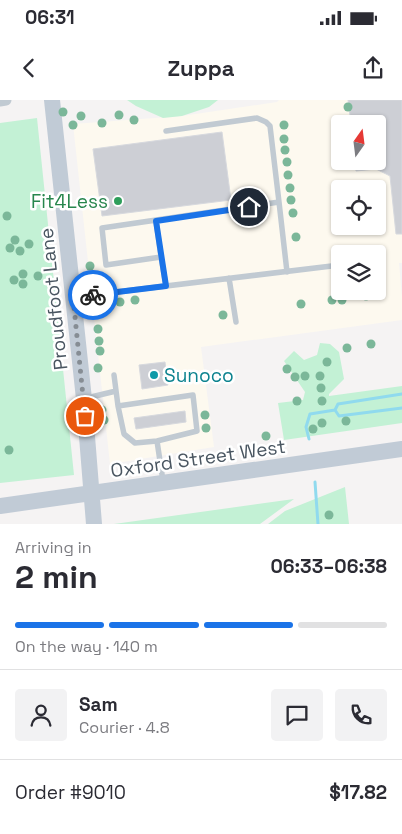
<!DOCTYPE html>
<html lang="en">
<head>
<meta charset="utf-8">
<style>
  :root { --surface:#fff; --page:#f2f2f3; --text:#2b2b33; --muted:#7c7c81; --line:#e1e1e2; --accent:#1a73e8 }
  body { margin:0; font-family:"Space Grotesk",sans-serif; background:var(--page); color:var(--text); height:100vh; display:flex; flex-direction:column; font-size:19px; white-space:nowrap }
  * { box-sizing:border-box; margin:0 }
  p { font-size:16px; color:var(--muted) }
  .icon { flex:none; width:28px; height:28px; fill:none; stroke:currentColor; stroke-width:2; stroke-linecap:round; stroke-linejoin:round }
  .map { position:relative; height:424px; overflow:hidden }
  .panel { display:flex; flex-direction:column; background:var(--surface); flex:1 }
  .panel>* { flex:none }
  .needle { width:32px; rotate:14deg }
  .fabs { position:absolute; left:331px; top:15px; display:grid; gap:10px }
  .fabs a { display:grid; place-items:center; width:55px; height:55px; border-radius:5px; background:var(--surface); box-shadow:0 1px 4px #0004; font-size:25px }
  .pin { position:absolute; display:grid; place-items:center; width:42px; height:42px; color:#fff; margin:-21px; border:2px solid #fff; border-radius:50%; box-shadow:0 1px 5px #0007 }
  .courier { position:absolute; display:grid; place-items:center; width:50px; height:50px; margin:-25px; border:4px solid #1a73e8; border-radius:50%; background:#fff; color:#222; box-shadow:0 1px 6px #0007 }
  .overview em { font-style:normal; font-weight:600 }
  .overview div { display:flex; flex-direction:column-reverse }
  .overview { display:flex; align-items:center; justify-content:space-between; height:85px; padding:0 15px }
  h1 { font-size:32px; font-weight:600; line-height:38px }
  .bar { display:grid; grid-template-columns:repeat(4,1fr); gap:8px 5px; align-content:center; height:60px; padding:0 15px }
  .bar i { height:6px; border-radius:4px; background:var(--line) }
  .bar .current { background:var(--accent) }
  .bar p { grid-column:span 4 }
  .line { display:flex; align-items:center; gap:12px; padding:0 15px; border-top:1px solid var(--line) }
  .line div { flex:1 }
  .round { display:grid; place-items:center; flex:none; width:52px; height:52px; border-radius:5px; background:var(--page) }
  .status { display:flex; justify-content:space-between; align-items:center; height:35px; padding:0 25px; background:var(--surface); direction:ltr }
  .status svg { height:14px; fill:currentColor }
  header { display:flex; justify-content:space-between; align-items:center; height:65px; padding:0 15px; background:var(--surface); font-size:22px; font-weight:600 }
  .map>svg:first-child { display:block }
</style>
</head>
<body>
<div class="status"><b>06:31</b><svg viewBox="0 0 49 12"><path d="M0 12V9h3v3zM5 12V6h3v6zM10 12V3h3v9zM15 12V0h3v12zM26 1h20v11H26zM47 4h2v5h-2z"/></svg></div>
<header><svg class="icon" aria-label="back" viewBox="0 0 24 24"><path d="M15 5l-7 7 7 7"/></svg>Zuppa<svg class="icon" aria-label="share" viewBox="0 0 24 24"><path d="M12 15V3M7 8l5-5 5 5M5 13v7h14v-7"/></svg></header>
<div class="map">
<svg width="402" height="424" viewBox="0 0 402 424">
  <rect width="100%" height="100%" fill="#f5f3f3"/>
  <path fill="#fdf9ef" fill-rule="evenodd" d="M279 0H402V163H399L402 197V220L201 247 214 347 110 364 73 24 182 16 277 2ZM340 24H378V61H340ZM340 89H378V126H340ZM340 154H378V191H340Z"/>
  <path fill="#c3f1d5" d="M127 0H218L209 7 182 16 163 18 136 6Z
    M37 18 74 375 0 383V23Z
    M320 243 330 244 339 252 344 279 329 294V296L402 286V323L284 340 278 303 303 300 305 292 284 261 294 251 304 260 317 255Z
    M345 387 349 424H268L285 411Z
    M294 399 260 424H114Z"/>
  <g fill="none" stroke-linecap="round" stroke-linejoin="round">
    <path stroke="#90daee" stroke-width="3" d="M335 310 338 304 402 294
      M335 310 339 316 402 308
      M309 339 306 327 310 314 335 310
      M315 382 318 424"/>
  </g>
  <path fill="#cdcfd5" stroke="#d7d9de" d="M348 0H402V134H396L390 76 376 69 356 71 355 61H378V24H351Z
    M222 32 231 100 102 116 93 49Z
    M165 262 168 285 142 289 139 265Z
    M185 311 186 322 136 329 134 318Z"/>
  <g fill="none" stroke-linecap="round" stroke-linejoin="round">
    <path stroke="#c1cad2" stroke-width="5.5" d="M166 31 257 18 266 22 270 26 279 102
      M156 121 161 157
      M229 178 236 222
      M166 186 161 157 106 165 102 128 279 102 287 172
      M75 197 340 165
      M114 275 118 306 124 334 135 343 157 341 197 331 193 295 118 306
      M87 298 116 291
      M157 341 163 381"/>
    <path stroke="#c1cad2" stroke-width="11" d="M0 1 6 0"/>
    <path stroke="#c1cbd6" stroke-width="16" d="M52 0 84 299 94 424
      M0 406 402 349"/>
  </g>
  <g fill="#7bb799">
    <circle cx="348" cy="7" r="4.5"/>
    <circle cx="63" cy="12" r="4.5"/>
    <circle cx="119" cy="15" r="4.5"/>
    <circle cx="81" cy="16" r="4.5"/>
    <circle cx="134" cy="20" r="4.5"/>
    <circle cx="102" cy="23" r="4.5"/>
    <circle cx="73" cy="25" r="4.5"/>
    <circle cx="284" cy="25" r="4.5"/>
    <circle cx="284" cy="39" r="4.5"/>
    <circle cx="285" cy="50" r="4.5"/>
    <circle cx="287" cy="62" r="4.5"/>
    <circle cx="288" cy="75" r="4.5"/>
    <circle cx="290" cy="88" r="4.5"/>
    <circle cx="291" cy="100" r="4.5"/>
    <circle cx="293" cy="113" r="4.5"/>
    <circle cx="7" cy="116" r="4.5"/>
    <circle cx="296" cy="137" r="4.5"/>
    <circle cx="15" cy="140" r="4.5"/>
    <circle cx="29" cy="144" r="4.5"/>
    <circle cx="10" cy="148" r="4.5"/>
    <circle cx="20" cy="151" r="4.5"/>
    <circle cx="90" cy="166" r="4.5"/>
    <circle cx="23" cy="174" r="4.5"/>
    <circle cx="38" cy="176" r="4.5"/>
    <circle cx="14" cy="180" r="4.5"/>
    <circle cx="23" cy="184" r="4.5"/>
    <circle cx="366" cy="196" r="4.5"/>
    <circle cx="135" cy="200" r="4.5"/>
    <circle cx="332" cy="200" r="4.5"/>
    <circle cx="342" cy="200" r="4.5"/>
    <circle cx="120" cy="202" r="4.5"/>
    <circle cx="301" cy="204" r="4.5"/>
    <circle cx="223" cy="215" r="4.5"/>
    <circle cx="98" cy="229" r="4.5"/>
    <circle cx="99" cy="241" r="4.5"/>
    <circle cx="371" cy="244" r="4.5"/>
    <circle cx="347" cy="248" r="4.5"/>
    <circle cx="100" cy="251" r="4.5"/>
    <circle cx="327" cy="262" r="4.5"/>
    <circle cx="98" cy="268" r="4.5"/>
    <circle cx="287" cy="269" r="4.5"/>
    <circle cx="305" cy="276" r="4.5"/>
    <circle cx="320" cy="276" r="4.5"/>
    <circle cx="295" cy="277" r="4.5"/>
    <circle cx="321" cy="288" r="4.5"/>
    <circle cx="297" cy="301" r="4.5"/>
    <circle cx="322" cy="301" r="4.5"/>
    <circle cx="102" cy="310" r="4.5"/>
    <circle cx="205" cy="315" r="4.5"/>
    <circle cx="104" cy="320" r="4.5"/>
    <circle cx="346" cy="321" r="4.5"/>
    <circle cx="322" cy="323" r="4.5"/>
    <circle cx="206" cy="328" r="4.5"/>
    <circle cx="313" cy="329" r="4.5"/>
    <circle cx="266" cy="336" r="4.5"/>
    <circle cx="9" cy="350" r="4.5"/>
    <circle cx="329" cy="415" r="4.5"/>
  </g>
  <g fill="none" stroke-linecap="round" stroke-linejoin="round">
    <path stroke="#868d94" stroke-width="5" stroke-dasharray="0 9" d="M85 316 73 197 93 195"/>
    <path stroke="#1a73e8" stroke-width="6" d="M93 195 166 186 156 121 249 107"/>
  </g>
  <circle fill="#2e9e5b" stroke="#fff" stroke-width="2" cx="118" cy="101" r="5"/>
  <circle fill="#0f9aa8" stroke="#fff" stroke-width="2" cx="154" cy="275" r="5"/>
  <g text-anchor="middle" stroke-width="5" stroke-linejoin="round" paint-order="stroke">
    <g font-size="19" fill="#27864d" stroke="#fff" text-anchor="end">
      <text x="108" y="108">Fit4Less</text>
    </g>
    <g font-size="19" fill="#4a5661" stroke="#fff">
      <text transform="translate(53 199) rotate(-96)" y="7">Proudfoot Lane</text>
      <text transform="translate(198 358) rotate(-8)" y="7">Oxford Street West</text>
    </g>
    <g font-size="19" fill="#0d838f" stroke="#fff" text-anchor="start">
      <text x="164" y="282">Sunoco</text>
    </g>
  </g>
</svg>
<div class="fabs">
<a><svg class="needle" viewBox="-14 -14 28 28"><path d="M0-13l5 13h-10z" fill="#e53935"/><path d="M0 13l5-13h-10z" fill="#7c7c81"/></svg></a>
<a><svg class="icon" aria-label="locate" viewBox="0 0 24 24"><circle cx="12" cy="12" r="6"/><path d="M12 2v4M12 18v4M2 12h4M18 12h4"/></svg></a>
<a><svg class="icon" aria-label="layers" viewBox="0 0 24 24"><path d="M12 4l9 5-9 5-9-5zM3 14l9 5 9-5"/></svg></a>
</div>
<div class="pin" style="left:85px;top:316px;background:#ea580c"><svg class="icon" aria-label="bag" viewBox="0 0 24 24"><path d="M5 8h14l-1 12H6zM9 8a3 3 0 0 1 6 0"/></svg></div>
<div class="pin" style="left:249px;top:107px;background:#1f2937"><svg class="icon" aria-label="home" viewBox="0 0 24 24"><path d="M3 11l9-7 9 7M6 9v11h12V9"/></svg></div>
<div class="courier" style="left:93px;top:195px"><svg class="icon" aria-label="bike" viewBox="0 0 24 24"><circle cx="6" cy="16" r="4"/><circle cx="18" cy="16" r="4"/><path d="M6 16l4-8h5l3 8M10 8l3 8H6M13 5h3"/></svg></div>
</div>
<section class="panel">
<div class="overview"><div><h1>2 min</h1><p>Arriving in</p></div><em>06:33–06:38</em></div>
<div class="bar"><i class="current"></i><i class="current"></i><i class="current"></i><i></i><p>On the way · 140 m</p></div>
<div class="line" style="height:90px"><a class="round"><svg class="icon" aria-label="person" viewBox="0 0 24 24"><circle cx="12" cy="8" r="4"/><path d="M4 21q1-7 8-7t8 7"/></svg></a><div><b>Sam</b><p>Courier · 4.8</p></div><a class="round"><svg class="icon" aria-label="chat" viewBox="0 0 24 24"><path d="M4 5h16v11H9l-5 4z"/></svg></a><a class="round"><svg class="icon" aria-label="phone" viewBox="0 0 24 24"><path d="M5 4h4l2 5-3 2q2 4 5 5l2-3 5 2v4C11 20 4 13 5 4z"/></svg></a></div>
<div class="line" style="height:65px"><div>Order #9010</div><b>$17.82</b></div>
</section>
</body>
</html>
